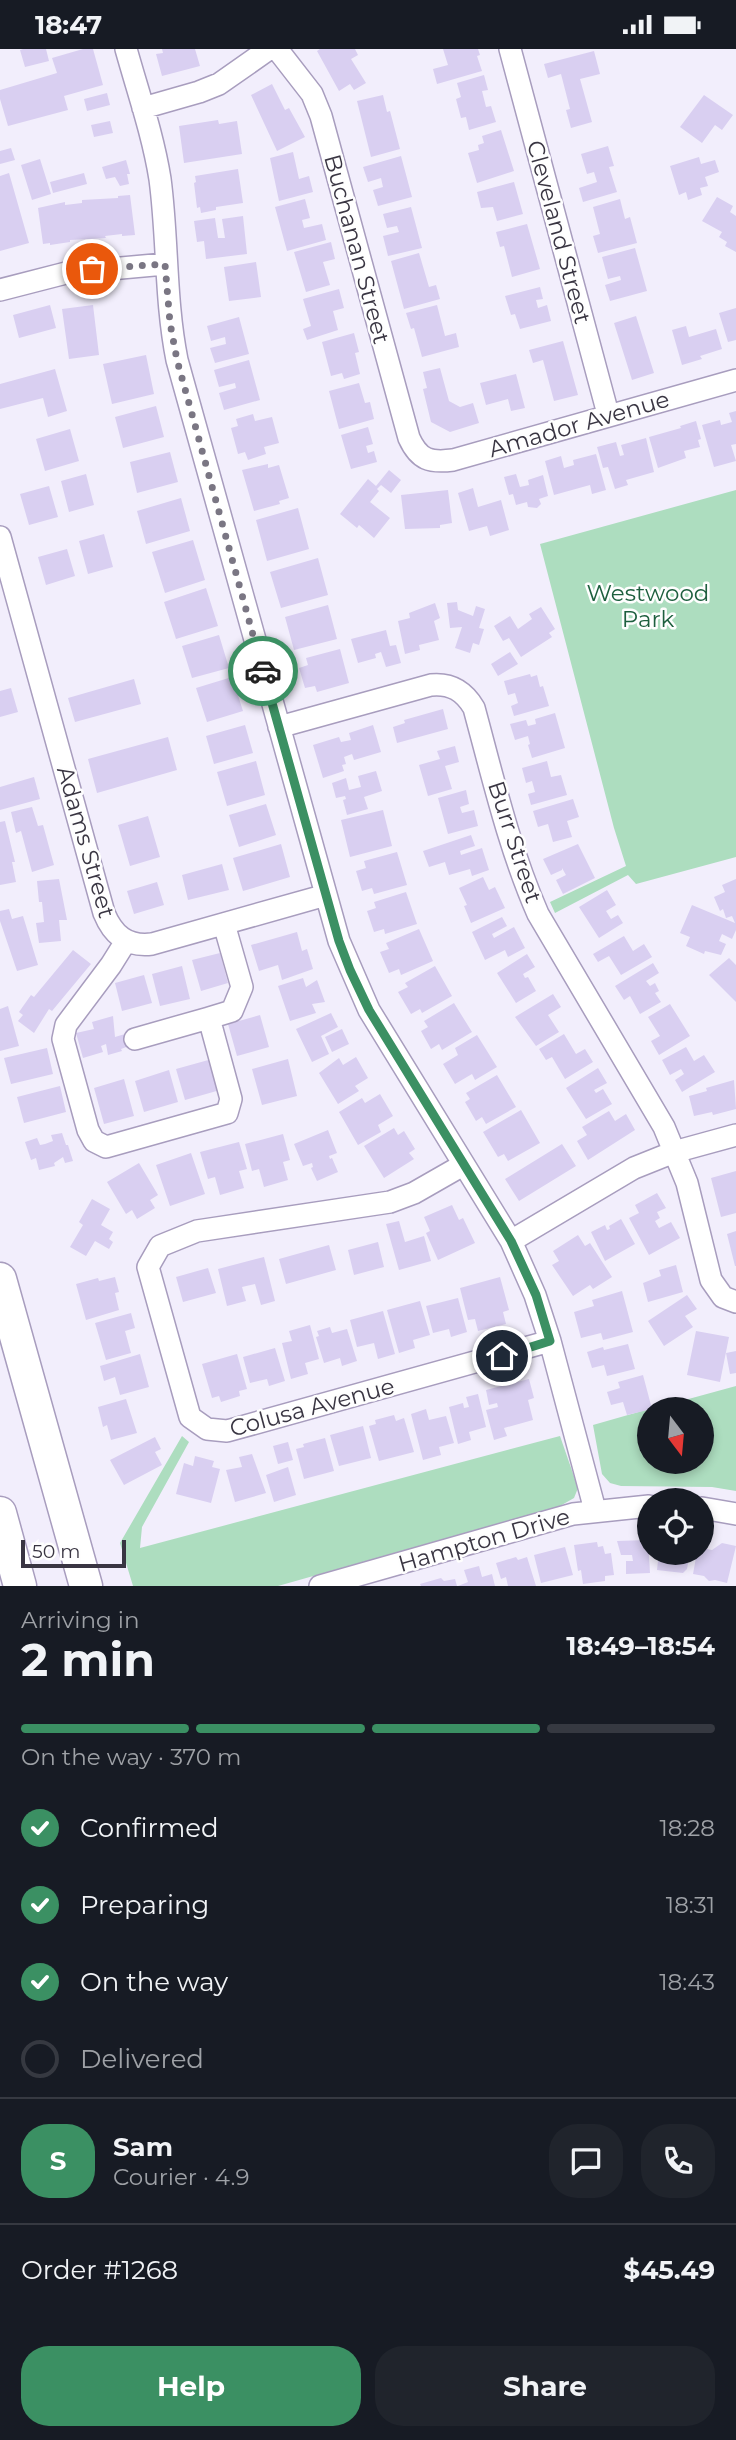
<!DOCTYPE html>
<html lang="en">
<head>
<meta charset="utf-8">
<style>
  :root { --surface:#171b24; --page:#20242c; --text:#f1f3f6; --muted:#9ea1a6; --line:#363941; --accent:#3b9063 }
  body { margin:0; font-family:Montserrat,sans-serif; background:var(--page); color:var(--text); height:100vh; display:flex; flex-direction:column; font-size:26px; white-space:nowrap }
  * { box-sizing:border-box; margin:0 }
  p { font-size:23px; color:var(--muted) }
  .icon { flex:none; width:38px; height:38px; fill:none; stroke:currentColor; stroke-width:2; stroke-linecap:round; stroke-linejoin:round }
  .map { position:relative; height:1537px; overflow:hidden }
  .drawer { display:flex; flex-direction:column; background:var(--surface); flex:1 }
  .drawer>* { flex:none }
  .needle { width:46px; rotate:164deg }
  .tools { position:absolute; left:637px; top:1348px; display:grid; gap:14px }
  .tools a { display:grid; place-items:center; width:77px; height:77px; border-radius:50%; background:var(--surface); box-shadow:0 4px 10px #0003; font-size:35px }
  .scale { position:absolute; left:21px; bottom:18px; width:105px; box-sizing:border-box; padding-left:7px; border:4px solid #393542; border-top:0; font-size:19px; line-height:24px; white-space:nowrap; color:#393542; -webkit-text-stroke:5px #fefefe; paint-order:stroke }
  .pin { position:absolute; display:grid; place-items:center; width:60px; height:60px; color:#fff; margin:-30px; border:4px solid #fff; border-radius:50%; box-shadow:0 2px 7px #0007 }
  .courier { position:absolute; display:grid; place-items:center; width:70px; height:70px; margin:-35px; border:5px solid #3b9063; border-radius:50%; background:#fff; color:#222; box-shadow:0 2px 9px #0007 }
  .headline em { font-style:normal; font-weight:700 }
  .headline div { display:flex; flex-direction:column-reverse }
  .headline { display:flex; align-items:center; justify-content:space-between; height:119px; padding:0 21px }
  h1 { font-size:46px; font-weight:700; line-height:52px }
  .bar { display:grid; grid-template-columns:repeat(4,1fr); gap:10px 7px; align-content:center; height:84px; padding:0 21px }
  .bar i { height:9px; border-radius:5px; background:var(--line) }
  .bar .selected { background:var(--accent) }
  .bar p { grid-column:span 4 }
  .line { display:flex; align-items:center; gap:18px; padding:0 21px; border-top:2px solid var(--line) }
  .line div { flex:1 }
  .round { display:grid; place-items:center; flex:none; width:74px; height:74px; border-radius:28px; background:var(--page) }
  ol { padding:0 21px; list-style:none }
  li { display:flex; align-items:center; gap:21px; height:77px }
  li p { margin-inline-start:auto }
  li .icon { padding:7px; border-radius:50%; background:var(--accent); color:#fff; stroke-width:4 }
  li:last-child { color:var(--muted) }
  li i { width:38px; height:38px; border:4px solid var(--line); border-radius:50% }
  .button { display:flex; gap:14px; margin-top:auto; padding:14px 21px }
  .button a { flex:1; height:80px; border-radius:28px; background:var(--accent); color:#fff; font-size:28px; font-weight:700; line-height:80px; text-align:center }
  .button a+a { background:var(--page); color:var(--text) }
  .status { display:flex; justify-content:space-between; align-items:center; height:49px; padding:0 35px; background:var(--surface); direction:ltr }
  .status svg { height:19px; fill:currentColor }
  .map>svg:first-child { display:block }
</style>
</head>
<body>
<div class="status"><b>18:47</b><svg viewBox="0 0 49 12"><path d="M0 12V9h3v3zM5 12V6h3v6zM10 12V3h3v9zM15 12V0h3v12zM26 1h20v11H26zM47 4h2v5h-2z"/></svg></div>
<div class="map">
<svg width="736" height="1537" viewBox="0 0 736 1537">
  <rect width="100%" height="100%" fill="#f2eefc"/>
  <path fill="#adddbf" d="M736 441V808L636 835 628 826 555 864 550 853 626 817 614 779 540 495Z
    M736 1337V1442L712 1438 621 1437 610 1434 602 1425 593 1376 649 1360V1412H702V1360H652Z
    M182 1387 189 1393 142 1478 140 1499 560 1387 578 1439 574 1449 560 1457 278 1537H133L120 1494Z"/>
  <path fill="#d9cff1" d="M23 0H46L49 12 25 18 20 1Z
    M83 0H93L103 36 64 47 68 61 8 77 0 50V41L57 24 52 9Z
    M162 0H195L200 17 162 27 156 5 163 4Z
    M320 0H355L358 6 351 10 366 34 354 41 350 35 339 42 317 2Z
    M443 0H478L480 6 477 7 482 22 437 35 433 20 448 16Z
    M594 2 600 25 580 30 592 73 571 79 566 61 570 60 561 25 548 29 544 15Z
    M484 26 488 41 482 42 486 58 491 57 496 73 469 81 466 68 461 69 456 50 461 48 457 34Z
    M272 35 285 61 289 59 305 88 277 102 251 46Z
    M107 44 110 56 87 62 84 50Z
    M383 46 387 63 390 62 400 100 371 108 357 52Z
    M704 46 733 66 722 81 715 76 702 94 680 78Z
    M218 71 219 75 237 72 242 105 184 114 179 77Z
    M110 72 113 84 94 88 91 76Z
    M501 81 514 122 477 134 468 104 479 101 478 96 484 94 482 87Z
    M608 97 614 117 609 118 617 143 583 153 579 139 597 133 594 123 587 125 581 105Z
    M11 99 15 111 0 115V102Z
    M293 103 299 130 309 127 313 143 279 152 270 109Z
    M401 107 412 148 378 157 373 141 383 138 381 129 368 133 363 118Z
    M699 108 701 115 715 111 719 123 705 128 708 137 700 139 702 146 688 151 686 143 679 146 670 117Z
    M40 110 51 145 32 151 21 116Z
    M126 111 130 125H127L129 135 120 137 115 128 106 130 102 118Z
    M238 120 243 154 216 158V161L201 164 200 158 197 159 194 134 196 133 195 127Z
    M9 124 29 194 0 202V127Z
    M84 124 87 135 53 144 50 133Z
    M514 133 523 165 497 172 493 158 481 159 477 143Z
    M130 146 135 186 122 187V185L105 187 106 189 70 191V193L50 196V194L43 195 38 159 65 153V156L82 154V151L118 149V147Z
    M717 148 733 157 730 163 736 167V203L725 197 727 193 719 188 722 183 702 172Z
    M305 150 310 169 302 171 304 179 322 175 326 191 287 202 275 158Z
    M620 150 625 170 630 168 637 194 598 204 593 187 600 185 593 158Z
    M411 158 422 199 388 207 383 187 399 183 397 177 387 179 383 165Z
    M243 167 247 205 206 210 204 192 197 193 194 172 215 169 218 189H225L222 170Z
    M527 175 540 220 512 228 504 197 500 198 496 183Z
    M331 193 335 210 323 213 330 236 306 243 294 203Z
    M635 199 647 242 610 252 605 236 621 231 620 227 608 230 602 208Z
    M419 204 429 238 436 236 440 250 404 260 391 212Z
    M256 213 261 248 229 252 224 218Z
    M540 238 543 250 536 251 538 259 547 256 551 272 520 280 515 265 511 266 505 247Z
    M339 240 344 259 333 262 338 281 307 291 303 280 311 277 303 250Z
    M50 256 56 279 19 289 13 266Z
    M93 256 99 306 69 310 62 260Z
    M437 256 445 287 456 284 459 298 422 308 414 279 411 280 406 264Z
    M736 259V291L728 293 719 264Z
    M636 267 654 324 632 331 614 274Z
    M239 268 249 305 215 314 210 299 226 295 225 288 211 292 207 277Z
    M686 277 689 288 716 280 722 300 700 307 702 310 682 316 672 281Z
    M354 284 359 303 355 304 360 325 344 330 342 324 331 327 322 293Z
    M563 292 578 346 554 352 543 311 533 314 529 301Z
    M146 306 154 345 112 355 103 315Z
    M249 311 260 351 224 361 219 344 236 339 235 334 219 338 214 321Z
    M440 319 449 352 460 358 473 354 479 374 450 383 431 373 423 340 427 339 423 323Z
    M55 320 67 362 48 368 43 349 0 360V335Z
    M516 325 525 359 511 362 508 350 486 356 480 334Z
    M359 334 365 354 370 353 374 370 339 380 329 342Z
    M156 357 164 388 123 399 115 368Z
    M736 362V395L731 396 736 412 714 418 702 376 720 371 721 376 732 373 729 364Z
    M253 365 255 372 272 368 279 394 264 398 266 405 248 411 245 403 238 405 231 379 238 377 236 370Z
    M696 372 701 390 698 391 700 398 684 402 686 409 658 419 649 388 681 379 680 377Z
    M368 378 373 395 366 397 368 404 374 402 377 413 351 420 341 386Z
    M70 380 79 412 45 422 36 390Z
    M646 389 654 423 626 431 628 436 615 440 608 418 603 419 597 398 616 393 620 407 624 406 621 396Z
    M170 403 178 433 137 444 130 413Z
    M596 405 606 441 592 445 590 436 554 446 545 412 561 407 564 419 574 416 573 411Z
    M268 415V419L279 416 289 449 279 452 280 455 254 462 242 421Z
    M389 421 401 431 391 444 381 436 377 440 379 442 370 453 390 469 374 489 359 476 357 479 340 465 368 430 376 437Z
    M86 425 94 456 69 463 61 432Z
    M516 425 520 438 529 436 528 431 543 426 548 447 539 450 541 455 537 459 528 458 527 453 516 456 513 445 509 446 504 428Z
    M49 437 58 468 29 476 20 445Z
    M473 439 478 458 501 451 509 481 490 487 487 477 469 482 458 444Z
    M448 441 452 474 440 476V479L405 480 401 446Z
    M181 449 190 482 146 495 137 462Z
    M298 459 309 500 267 512 256 471Z
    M104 485 113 518 88 525 79 492Z
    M193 491 205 531 165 544 152 503Z
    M67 500 75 527 46 536 38 508Z
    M318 509 328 546 281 559 270 523Z
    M206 539 218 577 176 590 164 553Z
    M457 553 458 561 473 567 476 557 485 560 479 579 484 580 479 596 473 594 470 604 455 599 462 578 450 579 447 554Z
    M435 554 440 569 434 572 439 591 419 596 420 601 405 605 398 572 410 569 409 564Z
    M328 556 337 590 294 601 285 568Z
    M541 558 555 580 549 584 552 588 521 608 509 589 503 592 494 577 510 567 518 580 532 570 529 565Z
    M386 581 390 597 396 596 401 614 386 618 381 603 375 605 376 609 358 614 351 590Z
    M219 586 229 619 192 629 182 597Z
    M340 600 349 634 317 643 315 637 305 639 299 619 308 616 306 609Z
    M510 603 518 615 498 627 491 615Z
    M530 625 531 628 537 626 540 638 543 637 549 657 514 667 511 657 518 654 515 644 508 646 504 632Z
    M232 628 243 662 207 673 196 639Z
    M134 630 141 655 75 673 68 649Z
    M11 639 18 663 0 668V642Z
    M443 660 448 680 397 694 393 678 405 674 404 671Z
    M555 664 565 699 532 709 528 696 530 695 528 687 515 691 510 675 526 671 528 677 536 675 535 670Z
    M245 676 253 704 214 715 206 687Z
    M373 676 381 703 354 711 352 705 344 708 346 715 342 716 344 722 323 729 313 696 339 688 341 693 351 691 349 684Z
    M168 688 177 721 97 744 88 710Z
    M455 697 459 713 445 717 452 740 428 747 419 716 440 710 437 702Z
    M256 712 265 746 227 757 217 723Z
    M547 712 551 728 561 726 567 746 531 756 528 745 535 743 532 732 526 734 522 719Z
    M376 722 382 742 364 748 368 760 347 766 343 751 346 750 345 747 336 749 332 734 346 729 349 741 361 738 358 727Z
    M34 728 40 750 0 761V738Z
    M466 741 469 755 460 758 462 764 474 761 478 777 448 785 438 749Z
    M573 750 579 768 567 772 572 788 553 793 548 775 538 778 533 762Z
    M266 755 276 786 239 798 229 766Z
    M32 758 38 777 43 776 54 816 32 823 21 782 16 784 11 763Z
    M383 761 392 797 350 808 341 771Z
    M148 767 160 808 130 817 118 776Z
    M5 772 15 813H12L16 833 0 836V773Z
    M471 786 475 797 460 802 461 806 482 799 489 821 472 827 470 820 449 826 445 813 429 818 423 802Z
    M281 795 290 828 243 842 233 809Z
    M578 795 595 829 563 845 556 831 566 826 562 819V821L551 826 543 810Z
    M397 803 407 836 374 845 372 839 362 842 356 822 366 819 364 812Z
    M222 815 229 841 188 851 182 826Z
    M483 828 489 841 495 838 505 859 471 874 464 857 467 856 459 839Z
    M59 830 67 871H59L61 892 39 894 36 874 44 873 42 853H39L37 832Z
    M736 830V881L732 890 722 885 719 892 726 895 721 906 705 902 704 905 686 897 690 888 680 884 692 856 735 874 732 867 726 869 723 860 720 862 714 848 725 843 722 836Z
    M157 833 164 856 134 865 127 842Z
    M607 841 616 856 606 862 611 870 618 866 623 874 599 889 579 858Z
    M406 843 417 875 385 885 384 880 374 883 367 862 376 859 374 853Z
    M9 860 12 870 23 867 38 916 17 922 0 872V862Z
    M502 868 507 877 492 885 494 889 514 878 525 899 508 908 505 901 485 911 472 883Z
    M419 880 433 912 401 926 399 920 389 924 380 903 389 900 386 894Z
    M297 883 302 902 307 900 313 920 282 931 278 916 259 922 251 896Z
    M624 887 633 902 644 895 652 908 621 926 609 907 598 913 593 905Z
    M73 901 91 915 52 962 49 960 34 984 18 972 23 966 19 963 31 946 34 948Z
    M220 904 228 934 201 942 192 911Z
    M527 905 535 918 523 925 525 929 528 928 536 942 516 954 497 924Z
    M729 909 736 916V953L709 926Z
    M653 914 659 924 646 932 650 937 655 934 659 942 655 944 661 953 640 965 630 947 624 951 615 937Z
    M182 917 190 950 160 957 152 925Z
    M435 917 452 947 422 964 420 960 411 965 398 943 408 938 405 934Z
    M144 926 152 954 122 962 115 934Z
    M303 929 306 938 317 931 325 953 312 955 316 964 290 972 278 937Z
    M553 945 561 958 548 966 559 983 536 997 515 968Z
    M454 954 472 983 442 1001 439 995 431 1000 421 982 428 978 424 972Z
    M670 955 690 987 659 1006 651 992 660 987 648 968Z
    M8 957 19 997 0 1002V960Z
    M331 964 338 978 321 987 329 1005 312 1013 296 980Z
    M260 966 269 998 237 1007 228 975Z
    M113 967 115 988 125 985 129 997 121 1000 122 1002 108 1006 106 995 101 997 103 1003 83 1009 76 984 94 980 92 973Z
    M342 980 349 995 332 1003 325 988Z
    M564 985 576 1005 585 1000 593 1013 565 1030 552 1008 546 1011 539 1000Z
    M477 986 497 1018 475 1031 472 1025 455 1035 443 1015 458 1006 455 999Z
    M686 998 694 1012 704 1006 715 1023 682 1043 675 1031 684 1025 681 1020 670 1026 662 1011Z
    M47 999 53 1025 11 1035 4 1009Z
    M356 1008 368 1029 355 1037 359 1042 338 1055 319 1024 339 1009 343 1016Z
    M212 1010 220 1041 185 1051 176 1020Z
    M288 1010 297 1047 262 1056 252 1020Z
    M598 1019 607 1034 594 1041 596 1044 603 1040 612 1055 586 1070 566 1039Z
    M169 1021 178 1053 144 1063 135 1032Z
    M497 1026 516 1058 486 1075 482 1068 476 1072 465 1053 470 1050 466 1044Z
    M124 1030 134 1067 104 1075 94 1039Z
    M734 1031 736 1060 713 1066 712 1063 694 1067 689 1047 707 1042 706 1039Z
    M60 1037 66 1063 24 1074 17 1048Z
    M380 1045 393 1067 378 1076 381 1083 358 1096 339 1063 362 1049 365 1054Z
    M521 1061 540 1094 508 1112 504 1105 498 1108 483 1083Z
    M609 1062 615 1072 626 1065 635 1081 588 1111 577 1092 587 1086 582 1078Z
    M394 1079 398 1086 404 1082 415 1100 409 1104 414 1110 384 1129 364 1097Z
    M328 1081 337 1104 329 1107 330 1110 332 1109 338 1123 317 1132 311 1119 313 1118 312 1114 303 1117 294 1095Z
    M62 1084 66 1096H68L73 1112 65 1114 63 1108 54 1114 55 1117 39 1121 36 1109 31 1111 25 1093 37 1089 40 1096 45 1095 53 1092 51 1086Z
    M283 1085 290 1111 283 1113 288 1131 264 1138 259 1120 252 1122 245 1095Z
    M239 1093 247 1120 239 1122 244 1139 220 1146 215 1128 208 1130 200 1103Z
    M562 1095 576 1117 519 1152 505 1130Z
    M191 1104 205 1145 170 1157 156 1116Z
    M139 1114 158 1146 150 1151 155 1159 137 1170 132 1161 126 1165 107 1133Z
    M736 1122V1164L721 1168 711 1129Z
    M657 1144 666 1159 657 1163 660 1169 655 1172 659 1179 671 1173 680 1189 649 1206 629 1169 639 1164 635 1156Z
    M92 1150 110 1160 101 1176 113 1183 109 1190 113 1193 109 1200 95 1192 86 1207 70 1198 83 1176 79 1173Z
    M452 1156 459 1171 463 1169 475 1194 438 1211 426 1184 430 1182 424 1168Z
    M621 1170 635 1195 605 1212 591 1183 605 1176 607 1181 610 1180 609 1177Z
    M399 1172 405 1193 424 1187 431 1212 399 1221 386 1175Z
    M736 1182V1217H735L727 1185Z
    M578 1186 585 1197 590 1194 612 1228 593 1240 590 1236 573 1247 552 1216 559 1212 553 1202Z
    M378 1193 384 1218 354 1226 348 1201Z
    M329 1196 336 1221 286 1235 279 1210Z
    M264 1208 275 1252 261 1256 255 1235 242 1238 246 1252 227 1257 218 1220Z
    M676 1216 683 1243 648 1253 643 1234 661 1227 659 1221Z
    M208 1219 216 1244 183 1253 176 1228Z
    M115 1228 119 1243 115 1244 119 1261 86 1271 76 1235 98 1229 99 1232Z
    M500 1228 509 1261 503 1263 506 1275 478 1282 475 1270 468 1271 460 1239Z
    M622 1242 633 1283 603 1291 601 1284 581 1289 574 1263 594 1257 592 1251Z
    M687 1246 697 1260 685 1267 693 1278 664 1297 648 1272Z
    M458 1249 467 1283 451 1288 449 1280 433 1284 426 1257Z
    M420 1252 430 1286 413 1291 415 1299 399 1304 387 1261Z
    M383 1262 395 1305 378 1310 374 1294 357 1298 350 1271Z
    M131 1264 135 1279 125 1282 131 1304 106 1311 95 1274Z
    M310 1276 319 1310 305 1314 308 1325 291 1330 282 1294 292 1292 289 1282Z
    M330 1278 332 1284 347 1280 357 1312 342 1317 340 1309 324 1314 316 1288 319 1287 317 1282Z
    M696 1282 729 1288 720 1333 687 1326Z
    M628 1295 635 1320 607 1327 604 1316 592 1319 587 1303 603 1298 604 1301Z
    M275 1299 285 1332 269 1337 267 1330 250 1334 243 1308Z
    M736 1302V1324L730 1325 726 1304Z
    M140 1305 149 1338 120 1346 115 1328 104 1332 100 1317Z
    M237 1305 247 1340 239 1342 240 1347 221 1353 219 1347 212 1349 202 1315Z
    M643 1326 652 1360 627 1366 623 1353 611 1356 607 1343 620 1339 618 1333Z
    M529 1330 534 1349 528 1351 533 1371 504 1379 507 1387 494 1391 486 1361 498 1358 497 1354 489 1356 486 1341Z
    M478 1345 486 1378 469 1383 471 1391 458 1395 449 1358 463 1354 464 1359 469 1358 466 1348Z
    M126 1350 137 1384 111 1391 107 1376 103 1378 98 1358Z
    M426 1360 429 1371 446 1367 454 1394 439 1398 441 1406 423 1411 411 1365Z
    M394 1366 396 1372 404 1369 414 1403 379 1412 369 1377 376 1375 375 1371Z
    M363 1377 371 1409 339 1417 330 1386Z
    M155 1388 161 1400 155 1403 162 1416 124 1436 110 1411Z
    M325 1389 334 1422 304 1430 296 1400 304 1398 303 1395Z
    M288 1393 293 1411 278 1415 273 1397Z
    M252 1405 266 1444 235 1453 226 1421 242 1418 239 1408Z
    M195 1407 214 1412 212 1418 220 1420 211 1454 176 1445 184 1414 193 1417Z
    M288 1418 296 1446 274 1453 266 1426Z
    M648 1491 650 1524 626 1525V1512H633L632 1506H621L617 1492Z
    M597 1493 598 1498 603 1497 605 1505 611 1504 614 1526 605 1527V1532L583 1535 581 1521 578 1522 574 1496Z
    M722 1494 736 1497 727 1534 715 1531 709 1532 704 1527 693 1525 697 1503H702V1499L712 1501Z
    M565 1498 573 1526 541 1534 534 1506Z
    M659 1503H690L687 1520 683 1524 657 1521Z
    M516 1508 518 1511 527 1508 536 1537H508L506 1528 501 1530 496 1514Z
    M479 1517 482 1528 492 1525 495 1537H458L468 1533 464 1521Z
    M441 1529 444 1532 455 1530 457 1537H421L420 1535Z"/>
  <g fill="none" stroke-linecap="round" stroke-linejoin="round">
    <g stroke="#a89dbe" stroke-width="24">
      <path id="minor" d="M126 0C138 43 153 86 160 130 168 190 165 251 177 311L339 892 369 961 511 1192 535 1246 550 1292 595 1461
        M277 0 312 45 321 67 409 389C419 411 430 414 453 411L736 331
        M510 0 608 365
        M143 59 199 43 219 35 269 0
        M0 241 66 224 165 215
        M0 488 104 864C113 886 127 898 152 895L326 846
        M279 678 431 636C451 634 464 642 474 659 493 729 509 799 538 865L664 1078 687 1134 711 1231 723 1248 736 1253
        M126 892 111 916 66 976 63 990 88 1081 94 1092 106 1098 227 1064 231 1050 209 969 232 962 242 938 224 875
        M135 990 209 969
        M463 1116 414 1144 390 1153 197 1182 160 1197 148 1218 190 1368 207 1380 227 1382 550 1292
        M511 1192 634 1119 674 1103 736 1086
        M702 1459 736 1465
        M320 1537 573 1465 649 1457"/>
    </g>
    <g stroke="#a89dbe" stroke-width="35">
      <path id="highway" d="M0 1230 86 1537
        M0 1464 20 1537"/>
    </g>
    <use href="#minor" stroke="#fff" stroke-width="21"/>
    <use href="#highway" stroke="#fff" stroke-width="32"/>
  </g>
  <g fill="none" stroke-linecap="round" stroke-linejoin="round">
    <path stroke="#7a7683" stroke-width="7" stroke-dasharray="0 12.6" d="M92 220 165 215 170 274 177 311 263 622"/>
    <path stroke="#3b9063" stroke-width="9" d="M263 622 339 892 350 921 369 961 511 1192 536 1246 550 1292 502 1307"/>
  </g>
  <g text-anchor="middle" stroke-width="5" stroke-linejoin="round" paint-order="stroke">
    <g font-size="23" fill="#393542" stroke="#fefefe">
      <text transform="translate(559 183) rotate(75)" y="8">Cleveland Street</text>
      <text transform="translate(357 200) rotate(75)" y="8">Buchanan Street</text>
      <text transform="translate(579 375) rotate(-16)" y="8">Amador Avenue</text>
      <text transform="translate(86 793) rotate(74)" y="8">Adams Street</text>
      <text transform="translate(515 793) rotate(72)" y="8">Burr Street</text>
      <text transform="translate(312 1358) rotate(-15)" y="8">Colusa Avenue</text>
      <text transform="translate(484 1491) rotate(-16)" y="8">Hampton Drive</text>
    </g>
    <g font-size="23" fill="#1d5f3e" stroke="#fefefe">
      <text x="648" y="552">Westwood<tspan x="648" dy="26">Park</tspan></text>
    </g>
  </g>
</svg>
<div class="tools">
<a><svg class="needle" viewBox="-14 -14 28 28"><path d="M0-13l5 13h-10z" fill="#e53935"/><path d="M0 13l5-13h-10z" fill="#9ea1a6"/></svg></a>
<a><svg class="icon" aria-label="locate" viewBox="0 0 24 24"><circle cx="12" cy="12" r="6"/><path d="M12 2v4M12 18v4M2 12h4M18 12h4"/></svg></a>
</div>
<div class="scale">50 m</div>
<div class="pin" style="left:92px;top:220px;background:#ea580c"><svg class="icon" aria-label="bag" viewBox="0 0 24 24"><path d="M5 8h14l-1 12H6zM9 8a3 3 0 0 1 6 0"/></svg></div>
<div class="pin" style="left:502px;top:1307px;background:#1f2937"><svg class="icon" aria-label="home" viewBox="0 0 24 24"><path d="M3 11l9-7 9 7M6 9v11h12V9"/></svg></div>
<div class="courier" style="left:263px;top:622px"><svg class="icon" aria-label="car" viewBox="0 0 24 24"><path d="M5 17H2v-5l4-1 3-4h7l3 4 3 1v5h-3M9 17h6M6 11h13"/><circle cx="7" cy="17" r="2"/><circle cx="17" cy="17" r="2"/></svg></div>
</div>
<section class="drawer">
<div class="headline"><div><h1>2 min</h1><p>Arriving in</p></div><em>18:49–18:54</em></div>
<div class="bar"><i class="selected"></i><i class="selected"></i><i class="selected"></i><i></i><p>On the way · 370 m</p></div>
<ol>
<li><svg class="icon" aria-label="check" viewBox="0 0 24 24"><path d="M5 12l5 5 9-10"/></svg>Confirmed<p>18:28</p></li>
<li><svg class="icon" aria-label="check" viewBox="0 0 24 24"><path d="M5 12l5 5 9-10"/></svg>Preparing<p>18:31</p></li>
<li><svg class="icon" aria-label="check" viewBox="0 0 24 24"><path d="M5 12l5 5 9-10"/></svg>On the way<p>18:43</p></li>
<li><i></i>Delivered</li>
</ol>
<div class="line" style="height:126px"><b class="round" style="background:var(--accent);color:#fff">S</b><div><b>Sam</b><p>Courier · 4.9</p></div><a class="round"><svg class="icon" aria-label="chat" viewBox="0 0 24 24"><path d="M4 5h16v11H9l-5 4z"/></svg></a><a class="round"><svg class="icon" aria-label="phone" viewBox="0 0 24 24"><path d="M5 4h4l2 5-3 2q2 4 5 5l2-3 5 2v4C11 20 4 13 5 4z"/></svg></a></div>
<div class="line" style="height:91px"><div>Order #1268</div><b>$45.49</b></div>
<div class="button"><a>Help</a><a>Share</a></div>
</section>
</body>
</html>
